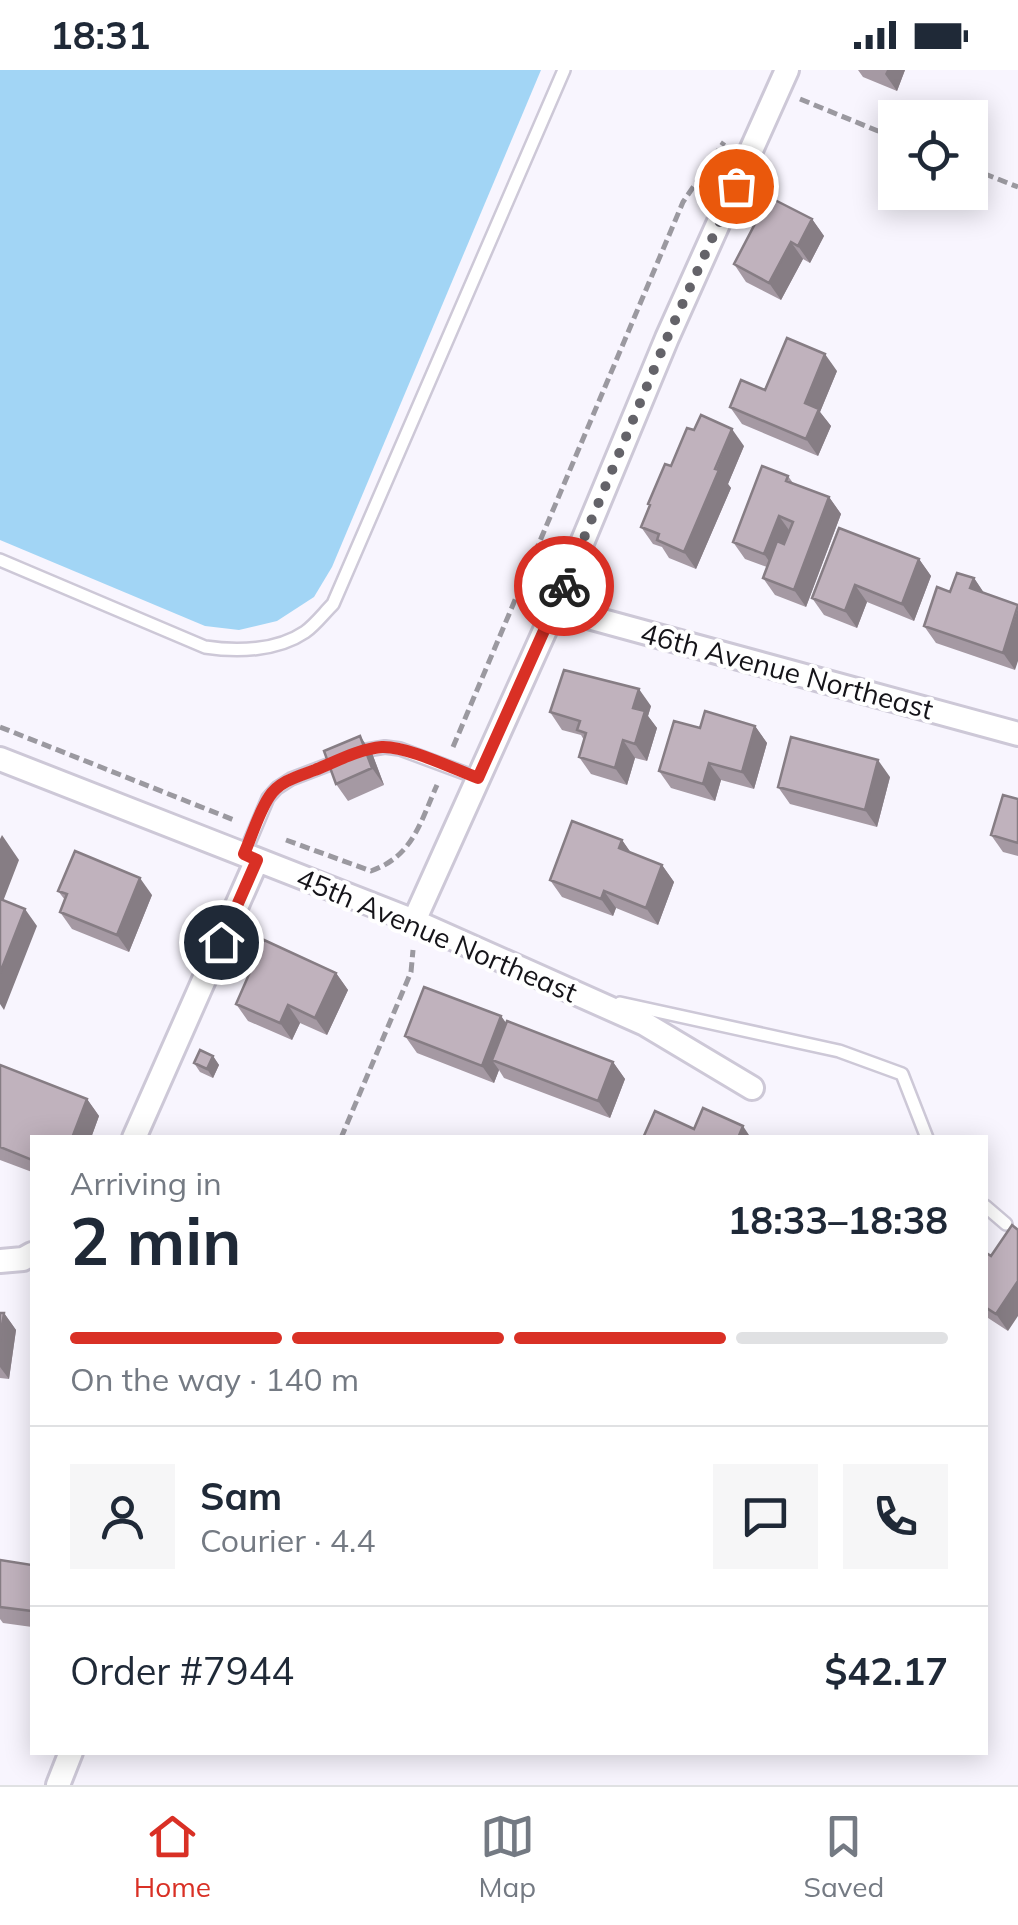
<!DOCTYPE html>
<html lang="en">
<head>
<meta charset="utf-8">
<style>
  :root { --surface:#fff; --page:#f6f6f7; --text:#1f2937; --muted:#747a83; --line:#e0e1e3; --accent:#d93025 }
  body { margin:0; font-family:Mulish,sans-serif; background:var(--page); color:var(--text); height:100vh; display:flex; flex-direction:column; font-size:38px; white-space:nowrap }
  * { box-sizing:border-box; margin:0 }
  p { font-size:32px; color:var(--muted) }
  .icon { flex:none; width:55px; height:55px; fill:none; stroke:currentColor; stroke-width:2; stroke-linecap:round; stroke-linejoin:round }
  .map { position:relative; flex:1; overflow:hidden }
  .panel { position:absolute; left:30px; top:1065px; width:958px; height:620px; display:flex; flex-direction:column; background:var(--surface); border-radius:0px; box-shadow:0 5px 25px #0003 }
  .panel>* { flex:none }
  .controls { position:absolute; left:878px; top:30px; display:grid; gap:20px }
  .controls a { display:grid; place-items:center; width:110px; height:110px; border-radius:0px; background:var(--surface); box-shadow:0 5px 25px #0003; font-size:50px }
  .pin { position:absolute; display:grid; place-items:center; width:85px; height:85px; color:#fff; margin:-42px; border:5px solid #fff; border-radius:50%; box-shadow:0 2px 10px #0007 }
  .courier { position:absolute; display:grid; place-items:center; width:100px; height:100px; margin:-50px; border:8px solid #d93025; border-radius:50%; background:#fff; color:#222; box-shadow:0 2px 12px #0007 }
  .summary em { font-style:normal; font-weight:700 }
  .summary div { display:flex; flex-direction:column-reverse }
  .summary { display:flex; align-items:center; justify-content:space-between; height:170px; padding:0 40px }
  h1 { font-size:65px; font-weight:700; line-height:75px }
  .bar { display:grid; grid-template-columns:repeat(4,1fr); gap:15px 10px; align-content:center; height:120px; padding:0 40px }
  .bar i { height:12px; border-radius:8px; background:var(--line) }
  .bar .selected { background:var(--accent) }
  .bar p { grid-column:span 4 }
  .line { display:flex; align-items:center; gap:25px; padding:0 40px; border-top:2px solid var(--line) }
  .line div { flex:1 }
  .round { display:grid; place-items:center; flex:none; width:105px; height:105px; border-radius:0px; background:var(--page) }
  .status { display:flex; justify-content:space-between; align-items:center; height:70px; padding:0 50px; background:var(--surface); direction:ltr }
  .status svg { height:28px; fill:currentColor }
  .dock { display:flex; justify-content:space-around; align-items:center; height:140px; border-top:2px solid var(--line); background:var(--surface); font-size:28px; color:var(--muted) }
  .dock a { display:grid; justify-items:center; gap:5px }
  .dock .selected { color:var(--accent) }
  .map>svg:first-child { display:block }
</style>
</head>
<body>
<div class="status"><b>18:31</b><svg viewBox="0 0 49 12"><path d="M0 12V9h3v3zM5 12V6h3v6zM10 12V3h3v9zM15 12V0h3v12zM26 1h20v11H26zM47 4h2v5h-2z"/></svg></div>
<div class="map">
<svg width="1018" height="1715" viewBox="0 0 1018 1715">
  <rect width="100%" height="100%" fill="#f8f5fe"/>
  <path fill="#a2d5f5" d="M0 0H541L332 497 314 527 277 551 239 560 205 556 0 470Z"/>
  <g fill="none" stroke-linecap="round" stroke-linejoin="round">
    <g stroke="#cdc8d7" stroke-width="16">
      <path id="service" d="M0 490 205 577C237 582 277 581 305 562 315 555 324 543 333 534L564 0
        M244 785 268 728 277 718 291 709 367 680 385 677 400 679 478 708
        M620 933 839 981 902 1004 927 1068
        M985 1136 1006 1154"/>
    </g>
    <g stroke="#cdc8d7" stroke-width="28">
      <path id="minor" d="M555 538 1018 664
        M0 689 414 851 645 954 752 1018
        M414 851 555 538 667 268 787 0
        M134 1068 257 790
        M0 1191 23 1189 32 1184
        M58 1715 71 1682"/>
    </g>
    <path stroke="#9b99a0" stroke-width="5" stroke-dasharray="10 5" stroke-linecap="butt" d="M800 29 895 68
      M970 98 1018 117
      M0 657 234 750
      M453 677 683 132 724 72
      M286 770 371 801C413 786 420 753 437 715
      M341 1068 411 902 413 880"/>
    <use href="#service" stroke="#fff" stroke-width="11"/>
    <use href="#minor" stroke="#fff" stroke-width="22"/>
  </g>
  <path fill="#a599a3" d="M858 0H905L897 21 863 7Z
    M812 149 824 166 810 193 803 189 781 230 746 212 734 194Z
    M837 301 820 342 831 356 818 386 742 354 730 337 765 320Z
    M744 376 728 414 731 418 696 499 669 488 662 477 653 474 641 457 650 436 648 434 671 396Z
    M788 406 793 413 829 427 841 444 806 537 775 525 763 508 767 497 745 489 733 472Z
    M919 489 931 506 914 551 867 532 857 558 824 545 812 528Z
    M974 508 984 523 1015 600 936 573 924 556 950 522Z
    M651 636 648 646 657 658 647 691 635 688 627 715 591 704 579 687 584 670 581 665 562 660 550 642Z
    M755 656 767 673 754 719 721 710 715 731 671 718 659 701 700 658Z
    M372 683 384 715 348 731 336 714Z
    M890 707 877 757 790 734 778 717Z
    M1018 729V786L1003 782 991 765Z
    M622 770 630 782 662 795 674 812 658 855 616 838 613 846 562 827 550 810Z
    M58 821 152 825 129 882 72 859 60 842 65 830Z
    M336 903 348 920 327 965 300 953 292 970 248 951 236 934Z
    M501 946 506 953 613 992 625 1009 610 1048 504 1008 499 1000 494 1013 417 983 405 966Z
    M213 986 219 995 213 1008 200 1002 194 993Z
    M0 995 87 1029 99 1046 91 1068H32V1102L0 1090Z
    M985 1182 1008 1261 985 1246Z
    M0 1243H4L16 1260 9 1309 0 1308Z
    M0 1490 32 1495V1557L3 1553 0 1549Z"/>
  <path fill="#867d84" d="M887 0H905L897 21 885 4Z
    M812 149 824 166 810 193 798 176Z
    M791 172 803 189 781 230 769 213Z
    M825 284 837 301 820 342 831 356 818 386 806 369 805 333Z
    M732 359 744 376 728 414 731 418 696 499 684 482Z
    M829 427 841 444 806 537 794 520Z
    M779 446 791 463 776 501 764 484Z
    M919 489 931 506 914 551 902 534Z
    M974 508 986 526 970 518Z
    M855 515 867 532 857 558 845 541Z
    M1018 538V591L1015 600 1003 583Z
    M639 619 651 636 648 646 657 658 647 691 635 674 633 638Z
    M755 656 767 673 754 719 742 702Z
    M360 666 372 683 384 715 372 698Z
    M623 670 635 688 627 715 615 698Z
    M878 690 890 707 877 757 865 740Z
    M709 693 721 710 715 731 703 714Z
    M2 765 19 790 2 834 0 830V769Z
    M622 770 634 787 619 778Z
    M662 795 674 812 658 855 646 838Z
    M140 808 152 825 129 882 117 865Z
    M604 821 616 838 613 846 601 829Z
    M25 839 37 856 4 940 0 934V903Z
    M336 903 348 920 327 965 315 948Z
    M288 935 300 953 292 970 280 953Z
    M501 946 513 963 492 990 499 1000 494 1013 482 996Z
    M213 986 219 995 213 1008 207 999Z
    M613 992 625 1009 610 1048 598 1031Z
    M87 1029 99 1046 91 1068H72Z
    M743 1056 751 1068H738Z
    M1018 1211V1246L1008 1261 996 1244Z
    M4 1243 16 1260 9 1309 0 1297V1271Z"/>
  <path fill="#c0b2bd" stroke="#867d84" stroke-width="2.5" d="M769 127 812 149 798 176 791 172 769 213 734 194Z
    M787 268 825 284 805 333 819 339 806 369 730 337 741 310 765 320Z
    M701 345 732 359 715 399 719 400 684 482 657 470 659 464 641 457 650 435 648 434 665 394 671 396 687 358 694 360Z
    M762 396 788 406 786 411 829 427 794 520 763 508 777 471 784 474 793 452 779 446 764 484 733 472Z
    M839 458 919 489 902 534 855 515 845 541 812 528Z
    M957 503 974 508 970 518 1018 535 1003 583 924 556 937 517 950 522Z
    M564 600 639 619 633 638 645 641 635 674 623 670 615 698 579 687 586 663 577 660 580 651 550 642Z
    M705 641 755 656 742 702 709 693 703 714 659 701 674 651 700 658Z
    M360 666 372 698 336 714 324 681Z
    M791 667 878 690 865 740 778 717Z
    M1003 725 1018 729V773L991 765Z
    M572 751 622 770 619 778 662 795 646 838 604 821 601 829 550 810Z
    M75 781 140 808 117 865 60 842 67 824 58 821Z
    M0 829 25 839 0 903Z
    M264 870 336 903 315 948 288 935 280 953 236 934Z
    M424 917 501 946 482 996 405 966Z
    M507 951 613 992 598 1031 492 990Z
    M200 980 213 986 207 999 194 993Z
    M0 995 87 1029 72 1068H32V1090L0 1077Z
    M703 1038 743 1056 738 1068H643L655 1041 694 1059Z
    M1012 1155 1018 1160V1211L996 1244 985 1237V1182L991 1186Z
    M0 1243H4L0 1271Z
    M0 1490 32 1495V1541L0 1537Z"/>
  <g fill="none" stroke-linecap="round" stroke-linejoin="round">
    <path stroke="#646369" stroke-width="10" stroke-dasharray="0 18" d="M564 516 667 268 736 116"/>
    <path stroke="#d93025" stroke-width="12" d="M221 872 257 790 244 784C252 766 258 744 269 727 279 711 299 706 315 700 337 691 359 679 382 677 407 676 454 699 478 708L564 516"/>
  </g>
  <g text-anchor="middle" stroke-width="8" stroke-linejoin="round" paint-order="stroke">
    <g font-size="28" fill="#151419" stroke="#fff">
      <text transform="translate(787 601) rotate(15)" y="10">46th Avenue Northeast</text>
      <text transform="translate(437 865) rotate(23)" y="10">45th Avenue Northeast</text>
    </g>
  </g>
</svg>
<div class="controls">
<a><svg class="icon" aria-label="locate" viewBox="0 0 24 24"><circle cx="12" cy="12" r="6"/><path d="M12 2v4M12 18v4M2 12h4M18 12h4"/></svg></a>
</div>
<div class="pin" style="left:736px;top:116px;background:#ea580c"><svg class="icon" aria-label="bag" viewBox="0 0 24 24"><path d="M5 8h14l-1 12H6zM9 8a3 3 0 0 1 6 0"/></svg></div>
<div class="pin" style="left:221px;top:872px;background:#1f2937"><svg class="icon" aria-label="home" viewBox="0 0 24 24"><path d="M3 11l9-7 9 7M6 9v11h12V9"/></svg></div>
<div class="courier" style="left:564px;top:516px"><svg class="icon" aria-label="bike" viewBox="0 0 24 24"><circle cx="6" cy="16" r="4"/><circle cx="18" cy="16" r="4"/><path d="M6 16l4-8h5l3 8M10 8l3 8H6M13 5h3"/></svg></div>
<section class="panel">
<div class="summary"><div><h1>2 min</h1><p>Arriving in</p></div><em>18:33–18:38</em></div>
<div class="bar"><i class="selected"></i><i class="selected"></i><i class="selected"></i><i></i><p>On the way · 140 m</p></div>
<div class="line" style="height:180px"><a class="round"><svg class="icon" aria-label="person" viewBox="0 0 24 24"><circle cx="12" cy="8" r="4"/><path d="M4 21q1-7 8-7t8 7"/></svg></a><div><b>Sam</b><p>Courier · 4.4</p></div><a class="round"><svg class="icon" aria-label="chat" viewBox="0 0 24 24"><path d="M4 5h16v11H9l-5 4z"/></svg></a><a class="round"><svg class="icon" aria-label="phone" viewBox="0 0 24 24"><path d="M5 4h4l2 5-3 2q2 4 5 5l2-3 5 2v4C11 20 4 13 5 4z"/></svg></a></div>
<div class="line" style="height:130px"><div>Order #7944</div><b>$42.17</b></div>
</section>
</div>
<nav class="dock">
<a class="selected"><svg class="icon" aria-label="home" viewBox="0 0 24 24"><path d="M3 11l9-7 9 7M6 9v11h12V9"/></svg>Home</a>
<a><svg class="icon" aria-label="map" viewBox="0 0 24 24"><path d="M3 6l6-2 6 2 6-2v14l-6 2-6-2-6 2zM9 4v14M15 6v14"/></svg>Map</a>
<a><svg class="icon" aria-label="saved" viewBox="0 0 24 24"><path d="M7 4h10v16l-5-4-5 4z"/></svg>Saved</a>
</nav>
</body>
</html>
